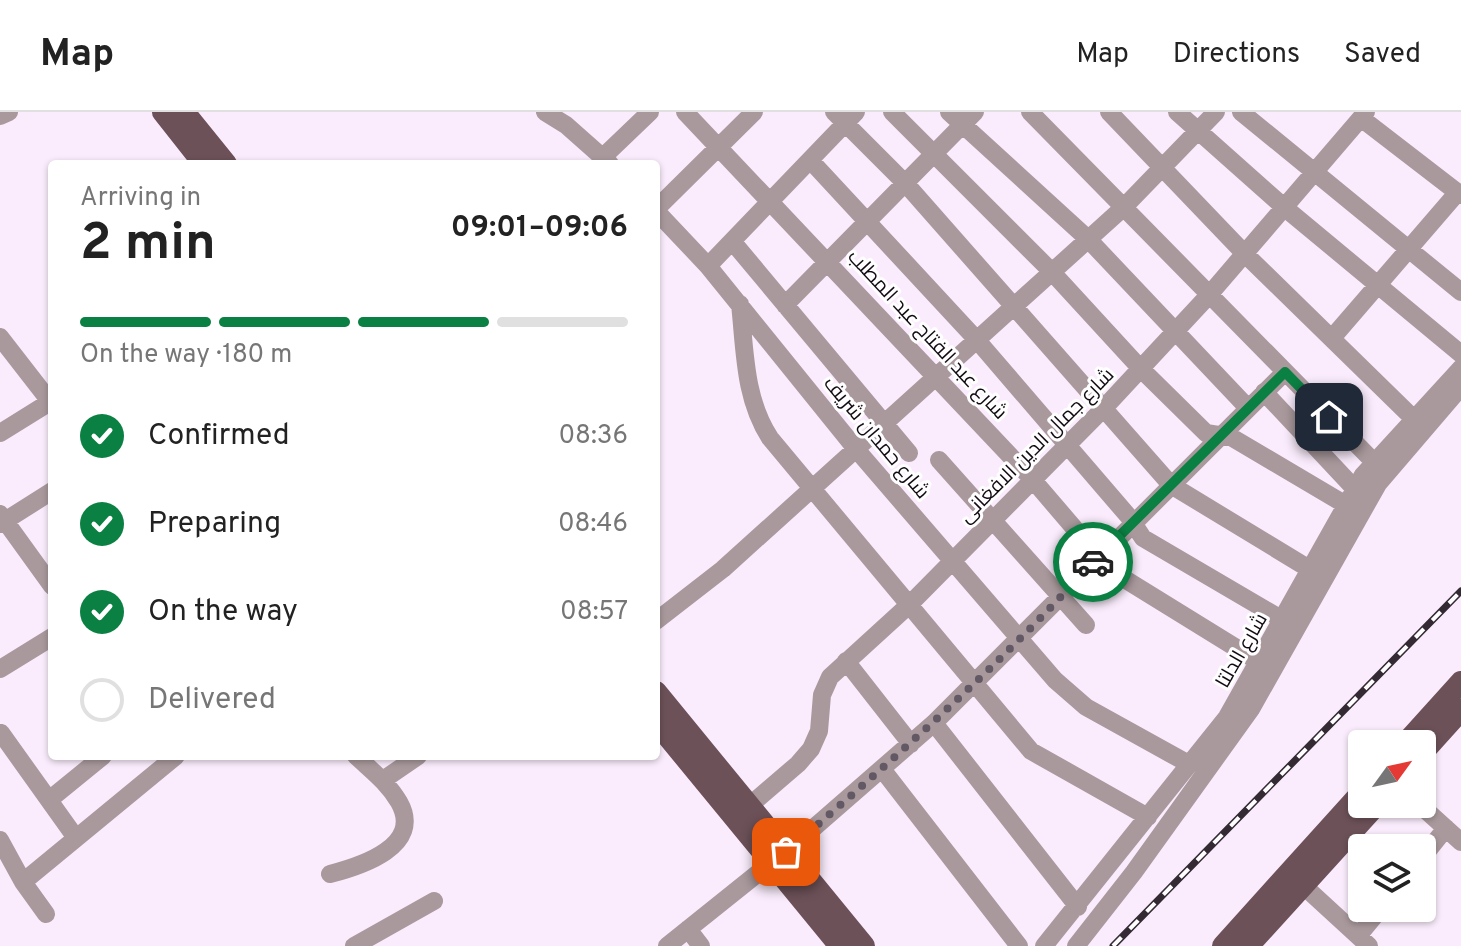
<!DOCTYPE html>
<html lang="en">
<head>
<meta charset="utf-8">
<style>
  :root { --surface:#fff; --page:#f6f6f6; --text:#222; --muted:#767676; --line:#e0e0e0; --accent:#0b8043 }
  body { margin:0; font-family:Overpass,Cairo,sans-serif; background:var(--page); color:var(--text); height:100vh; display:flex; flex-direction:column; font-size:30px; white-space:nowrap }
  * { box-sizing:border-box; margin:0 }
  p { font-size:26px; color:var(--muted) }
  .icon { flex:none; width:44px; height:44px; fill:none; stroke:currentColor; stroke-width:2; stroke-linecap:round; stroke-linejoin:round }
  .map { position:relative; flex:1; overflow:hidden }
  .details { position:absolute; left:48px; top:48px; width:612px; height:600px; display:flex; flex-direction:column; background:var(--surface); border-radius:8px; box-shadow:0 2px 6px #0004 }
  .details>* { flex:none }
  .needle { width:52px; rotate:57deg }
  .tools { position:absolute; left:1348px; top:618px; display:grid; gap:16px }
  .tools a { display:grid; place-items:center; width:88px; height:88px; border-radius:8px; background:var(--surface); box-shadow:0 2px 6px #0004; font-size:40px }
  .pin { position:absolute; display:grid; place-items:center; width:68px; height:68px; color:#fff; margin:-34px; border-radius:16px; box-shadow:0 4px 12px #0006 }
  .courier { position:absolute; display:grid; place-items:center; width:80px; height:80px; margin:-40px; border:6px solid #0b8043; border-radius:50%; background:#fff; color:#222; box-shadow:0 2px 10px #0007 }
  .head em { font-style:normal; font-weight:700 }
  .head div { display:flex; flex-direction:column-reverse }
  .head { display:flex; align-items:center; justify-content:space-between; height:136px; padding:0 32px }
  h1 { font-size:52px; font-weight:700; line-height:60px }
  .bar { display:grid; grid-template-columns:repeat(4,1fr); gap:12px 8px; align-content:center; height:96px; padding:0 32px }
  .bar i { height:10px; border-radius:6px; background:var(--line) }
  .bar .current { background:var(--accent) }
  .bar p { grid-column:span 4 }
  ol { padding:0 32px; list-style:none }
  li { display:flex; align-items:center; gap:24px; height:88px }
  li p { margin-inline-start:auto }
  li .icon { padding:8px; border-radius:50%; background:var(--accent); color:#fff; stroke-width:4 }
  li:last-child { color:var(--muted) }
  li i { width:44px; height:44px; border:4px solid var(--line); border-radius:50% }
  header { display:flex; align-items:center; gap:48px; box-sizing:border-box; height:112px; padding:0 40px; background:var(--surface); border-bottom:2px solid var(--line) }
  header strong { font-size:38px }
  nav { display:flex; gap:44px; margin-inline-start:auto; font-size:28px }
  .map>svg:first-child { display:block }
</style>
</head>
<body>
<header>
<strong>Map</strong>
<nav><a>Map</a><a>Directions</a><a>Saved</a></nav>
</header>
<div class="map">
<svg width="1461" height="834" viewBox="0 0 1461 834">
  <rect width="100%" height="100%" fill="#faecfc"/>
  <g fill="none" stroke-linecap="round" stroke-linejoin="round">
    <path stroke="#a9999d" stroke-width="18" d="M545 0 566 13 610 52
      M685 0 1033 368 1110 458 1259 550
      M834 0 906 72 1171 373 1311 458
      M892 0 1051 159 1141 257 1206 321 1231 325 1346 393
      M949 0 1088 127 1248 296
      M1030 0 1374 350
      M1109 0 1244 141 1420 313
      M1177 0 1285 96 1461 242
      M1241 0 1461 180
      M0 4 9 0
      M1361 6 1461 83
      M603 45 650 0
      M810 48 976 227 1129 405 1143 426 1283 508
      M656 97 754 0
      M656 99 708 154 856 337 1055 568 1086 595 1189 652
      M732 129 909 341
      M708 154 856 0
      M740 192C745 238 744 286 770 326L1031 639 1148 705
      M785 193 975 0
      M0 225 52 292
      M1332 226 1458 80
      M1264 280 1355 377
      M0 321 50 290
      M939 348 1086 513
      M0 402 52 474
      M0 412 52 379
      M656 509 723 457 1124 95 1216 0
      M846 549 911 632
      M0 557 52 525
      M934 611 1078 795
      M1 621 76 726
      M882 657 1019 834
      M383 668 418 644
      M49 688 103 644
      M1419 692 1461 730
      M749 694 798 652 811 637 819 619 822 583 830 565 910 492 1104 296 1209 183 1366 0
      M0 728 23 770 46 802
      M786 740 934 611 1285 260
      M1422 746 1446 716
      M330 762C361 754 424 734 399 690 388 671 372 659 356 644
      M1295 766 1369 834
      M23 770 176 644
      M688 817 701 834
      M1358 824 1381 796
      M354 834 434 789
      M667 834 772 750
      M1044 834 1227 605 1363 363 1461 256
      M1076 834 1134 760 1251 597 1378 372 1461 275"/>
    <path stroke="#6c5158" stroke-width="22" d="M163 0 204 52
      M184 0 226 52
      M656 580 864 834
      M656 610 840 834
      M1405 632 1461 570
      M1422 641 1461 598
      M1223 834 1362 680
      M1248 834 1377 692"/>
    <g stroke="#332a34" stroke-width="7">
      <path id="rail" d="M1113 834 1461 479"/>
    </g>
    <use href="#rail" stroke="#fefefe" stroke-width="4" stroke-dasharray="12" stroke-linecap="butt"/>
  </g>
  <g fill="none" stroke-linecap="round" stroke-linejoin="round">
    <path stroke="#635965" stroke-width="8" stroke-dasharray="0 14.4" d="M786 740C893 648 998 555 1093 450"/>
    <path stroke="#0b8043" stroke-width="10" d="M1093 450 1285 260 1329 305"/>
  </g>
  <g text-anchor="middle" stroke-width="6" stroke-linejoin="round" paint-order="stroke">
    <g font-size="20" fill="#120a13" stroke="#fefefe">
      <text transform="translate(928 222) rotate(47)" y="7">شارع عبد الفتاح عبد المطلب</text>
      <text transform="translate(877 325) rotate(50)" y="7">شارع حمدان شريف</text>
      <text transform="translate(1036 333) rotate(-45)" y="7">شارع جمال الدين الافغانى</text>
      <text transform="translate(1241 538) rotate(-60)" y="7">شارع الدلتا</text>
    </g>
  </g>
</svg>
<div class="tools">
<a><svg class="needle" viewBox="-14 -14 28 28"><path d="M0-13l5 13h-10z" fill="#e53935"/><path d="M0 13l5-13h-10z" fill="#767676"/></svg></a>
<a><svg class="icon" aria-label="layers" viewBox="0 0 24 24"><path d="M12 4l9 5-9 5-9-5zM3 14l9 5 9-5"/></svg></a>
</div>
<div class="pin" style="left:786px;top:740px;background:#ea580c"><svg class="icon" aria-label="bag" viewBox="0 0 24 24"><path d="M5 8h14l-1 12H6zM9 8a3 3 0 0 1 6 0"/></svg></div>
<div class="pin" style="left:1329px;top:305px;background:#1f2937"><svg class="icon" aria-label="home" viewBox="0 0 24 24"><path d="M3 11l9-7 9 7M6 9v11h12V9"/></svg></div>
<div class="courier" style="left:1093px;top:450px"><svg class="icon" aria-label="car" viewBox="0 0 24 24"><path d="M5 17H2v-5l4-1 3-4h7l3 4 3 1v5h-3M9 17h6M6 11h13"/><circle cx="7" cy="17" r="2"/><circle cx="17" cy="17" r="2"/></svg></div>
<section class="details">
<div class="head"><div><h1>2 min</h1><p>Arriving in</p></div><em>09:01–09:06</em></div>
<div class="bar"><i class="current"></i><i class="current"></i><i class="current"></i><i></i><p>On the way · 180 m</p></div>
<ol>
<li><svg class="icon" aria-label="check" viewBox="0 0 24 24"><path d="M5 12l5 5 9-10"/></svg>Confirmed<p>08:36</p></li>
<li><svg class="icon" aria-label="check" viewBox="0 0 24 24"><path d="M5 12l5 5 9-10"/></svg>Preparing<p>08:46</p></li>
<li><svg class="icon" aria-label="check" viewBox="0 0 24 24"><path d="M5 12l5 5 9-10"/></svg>On the way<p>08:57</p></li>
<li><i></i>Delivered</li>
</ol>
</section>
</div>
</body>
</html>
